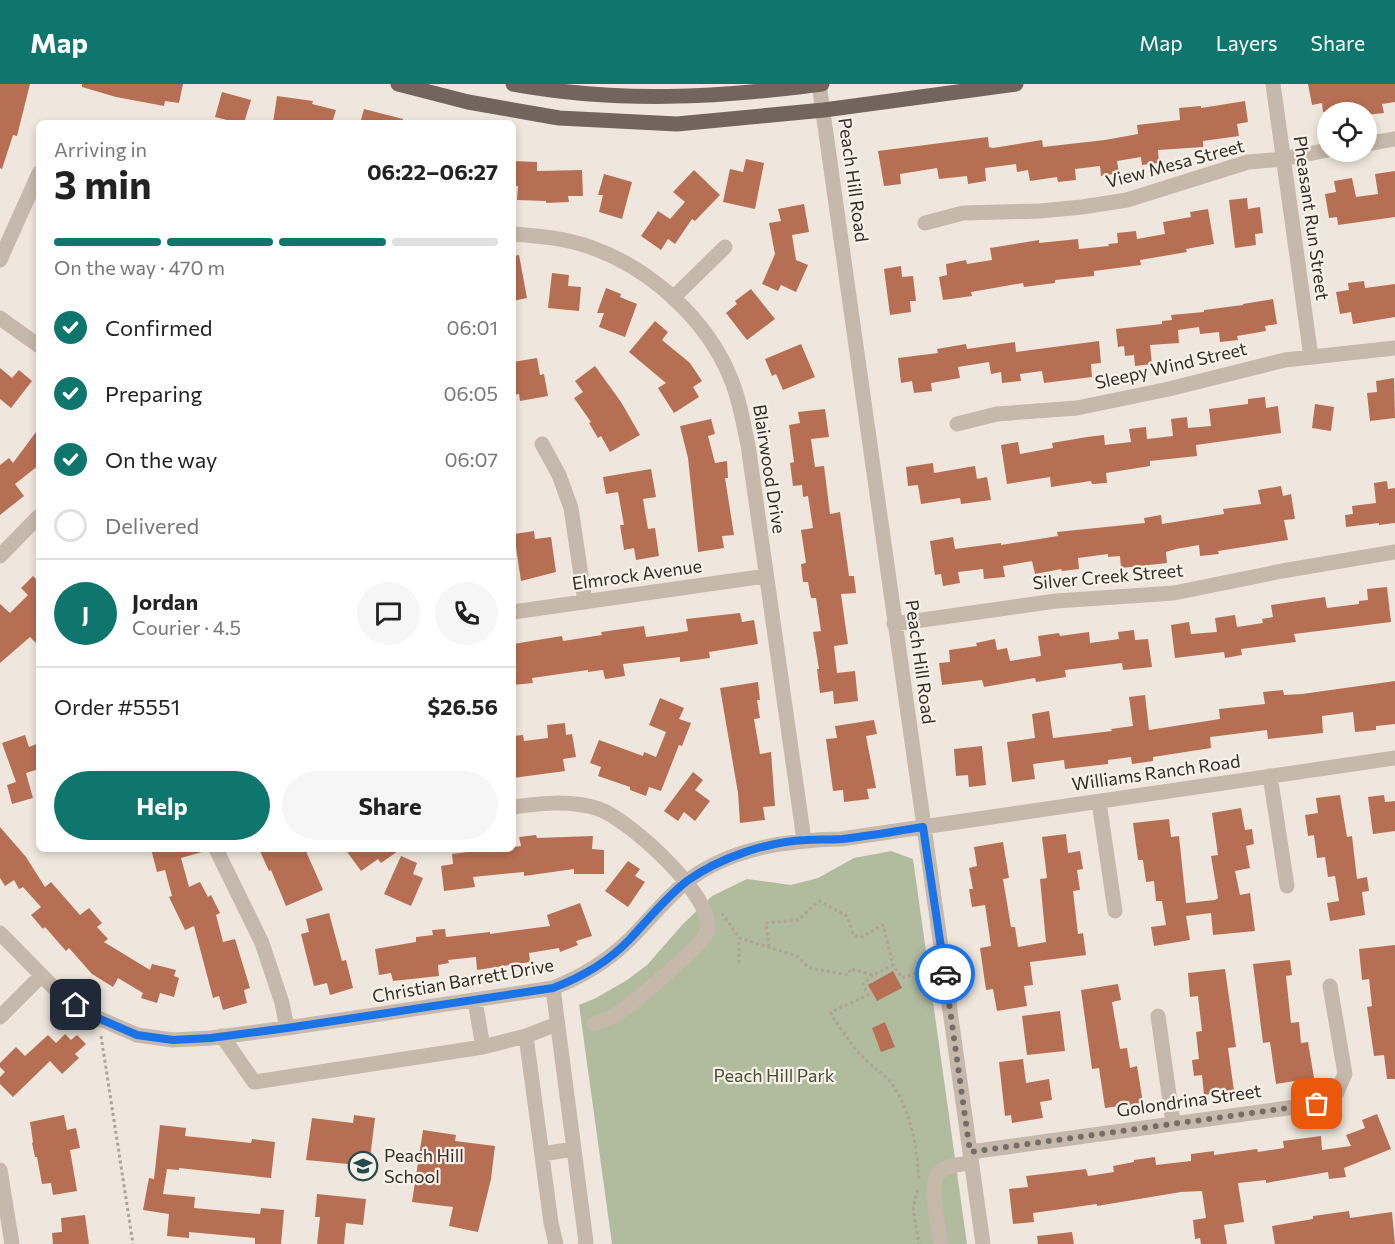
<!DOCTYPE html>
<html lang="en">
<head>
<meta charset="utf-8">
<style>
  :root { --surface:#fff; --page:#f6f6f6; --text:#222; --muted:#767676; --line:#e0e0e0; --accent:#0f766e }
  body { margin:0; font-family:Commissioner,sans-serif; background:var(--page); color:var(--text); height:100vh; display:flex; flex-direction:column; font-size:22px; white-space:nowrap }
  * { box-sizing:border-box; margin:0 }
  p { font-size:20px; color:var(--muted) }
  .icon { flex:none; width:33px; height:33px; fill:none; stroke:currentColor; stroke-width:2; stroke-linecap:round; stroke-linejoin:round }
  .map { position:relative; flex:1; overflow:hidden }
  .drawer { position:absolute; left:36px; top:36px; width:480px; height:732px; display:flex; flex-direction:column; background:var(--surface); border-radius:9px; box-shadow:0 3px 9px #0003 }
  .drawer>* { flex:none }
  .buttons { position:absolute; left:1317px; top:18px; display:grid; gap:12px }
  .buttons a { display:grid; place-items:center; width:60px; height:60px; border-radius:50%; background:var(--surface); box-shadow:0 3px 9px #0003; font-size:30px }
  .pin { position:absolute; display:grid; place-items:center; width:51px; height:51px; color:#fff; margin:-26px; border-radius:12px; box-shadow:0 3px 9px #0006 }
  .courier { position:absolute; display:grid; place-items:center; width:60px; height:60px; margin:-30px; border:4px solid #1a73e8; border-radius:50%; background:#fff; color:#222; box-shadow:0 2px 8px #0007 }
  .headline em { font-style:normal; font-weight:700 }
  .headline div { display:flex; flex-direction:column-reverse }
  .headline { display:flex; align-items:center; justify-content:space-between; height:102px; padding:0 18px }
  h1 { font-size:39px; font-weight:700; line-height:45px }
  .bar { display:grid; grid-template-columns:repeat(4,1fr); gap:9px 6px; align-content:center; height:72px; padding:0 18px }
  .bar i { height:8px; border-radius:4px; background:var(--line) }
  .bar .selected { background:var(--accent) }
  .bar p { grid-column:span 4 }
  .line { display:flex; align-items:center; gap:15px; padding:0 18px; border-top:2px solid var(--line) }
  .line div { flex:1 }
  .round { display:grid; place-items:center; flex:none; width:63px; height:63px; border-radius:32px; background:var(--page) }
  ol { padding:0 18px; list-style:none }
  li { display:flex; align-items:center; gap:18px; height:66px }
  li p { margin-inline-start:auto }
  li .icon { padding:6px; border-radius:50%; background:var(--accent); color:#fff; stroke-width:4 }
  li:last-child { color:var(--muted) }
  li i { width:33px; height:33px; border:3px solid var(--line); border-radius:50% }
  .action { display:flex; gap:12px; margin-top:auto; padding:12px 18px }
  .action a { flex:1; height:69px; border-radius:36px; background:var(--accent); color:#fff; font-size:24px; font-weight:700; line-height:69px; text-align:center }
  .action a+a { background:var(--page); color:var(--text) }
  header { display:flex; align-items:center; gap:36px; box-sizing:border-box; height:84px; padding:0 30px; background:var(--accent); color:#fff }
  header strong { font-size:28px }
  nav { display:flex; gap:33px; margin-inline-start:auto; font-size:21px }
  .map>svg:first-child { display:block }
</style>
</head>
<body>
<header>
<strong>Map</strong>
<nav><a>Map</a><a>Layers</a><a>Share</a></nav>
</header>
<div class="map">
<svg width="1395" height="1160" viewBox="0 0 1395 1160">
  <rect width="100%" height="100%" fill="#efe7dd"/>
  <path fill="#b1bc9f" d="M891 767 913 775 967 1160H612L579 921 596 914 627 896 647 881 683 840 712 812 747 795 791 801 818 794 854 774Z"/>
  <path fill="#b76f53" d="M0 0H30L17 52 13 51 2 85 0 84Z
    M82 0H183L179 19 165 17 164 22 116 13 82 3Z
    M1308 0H1395V18L1382 20 1384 29 1366 31V28H1323L1322 19 1312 21Z
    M222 8 251 16 244 39H226L227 36 215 33Z
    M277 12 313 17 312 20 336 26 332 39H273Z
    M1245 17 1248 38 1237 40 1239 52 1203 57V63L1158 66 1159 79 1142 81 1141 73 1117 77 1119 89 1101 92 1100 82 1075 85 1076 96 1058 98 1057 93 1030 97 1028 86 1017 88 1016 80 985 84 986 97 968 100 967 92 939 95 937 84 900 90 901 100 884 102 878 67 988 53 989 63 993 64 1042 56 1043 63 1105 56 1138 50 1137 41 1180 36 1179 24 1201 22V24Z
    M364 25 403 35 402 39H360Z
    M746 75 764 79 755 125 723 118 730 85 743 88Z
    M513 77 537 78V87L582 86 583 112H568L569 118 546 119V117L517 116 518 102H513Z
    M694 86 720 111 695 137 692 135 675 160 668 155 661 166 641 152 658 127 670 135 685 118 673 108Z
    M1395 87V133L1338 141 1337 133 1329 134 1325 110 1336 108 1334 97 1352 94 1356 113 1378 110 1375 90Z
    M604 90 632 98 622 135 599 128 603 111H598Z
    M1247 114 1248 125 1260 123 1263 149 1255 150 1256 161 1235 164 1229 116Z
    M804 120 809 148 792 151 796 176 808 181 796 208 781 201 778 207 762 200 775 170 769 139 781 137 778 125Z
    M1208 125 1214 160 1186 165 1187 168 1140 176 1141 181 1094 187V192L1055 196V199L1024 203 1023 199 971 208 972 212 943 216 939 193 947 191 946 180 966 176 967 180 992 176 990 164 1039 156V159L1078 155 1079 165 1109 162 1108 160 1118 159 1117 149 1136 147 1137 155 1165 150 1163 138 1191 133 1190 128Z
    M519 171 527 214 513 217V172Z
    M901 182 902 193 913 192 916 217H910L911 228 890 231 884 185Z
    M552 189 569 191 568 202 581 203 579 227 548 224Z
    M1364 197 1365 204 1395 200V233L1353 240 1351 228 1340 230 1336 208 1349 206 1348 199Z
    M606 204 621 210 620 213 637 220 625 253 599 243 604 229H597Z
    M751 205 775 235 747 256 726 229 737 220 735 217Z
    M1273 215 1277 240 1265 242 1266 247 1237 252 1238 256 1220 258 1219 248 1200 250 1199 243 1178 246 1179 259 1150 261 1152 280 1135 282 1134 271 1125 272 1124 262 1118 263 1116 245 1162 240V237L1172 236 1171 231 1204 228V226L1243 221V220Z
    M655 237 668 248 662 256 690 279 702 297 693 303 699 313 674 329 658 304 666 299 629 268Z
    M1099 257 1101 279 1091 280 1092 293 1044 299 1042 287 1020 290 1021 297 1002 299 1001 288 991 290 989 278 958 283 960 294 931 299 932 307 914 309 912 297 901 299 898 274 938 269 937 265 966 260 967 265 1015 258 1016 268Z
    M801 260 815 293 783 306 776 290 772 292 765 275Z
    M537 274 540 291 544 290 548 312 520 317 519 310 513 311V278Z
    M595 282 621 318 640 351 610 368 601 352 598 354 589 339 591 338 574 314 583 308 575 297Z
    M0 284 12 294 19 286 32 297 11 324 0 315Z
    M1394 294 1395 334 1370 337 1367 309 1377 308 1376 297Z
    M1265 313 1266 324 1278 322 1281 349 1196 361 1197 372 1150 377V382L1106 389 1107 399 1092 400 1091 397 1051 403 1050 393 1007 400 1001 361 1018 358 1020 370 1053 364 1052 359 1087 353 1104 351 1105 361 1131 358 1129 345 1146 343 1147 355 1173 352 1171 335 1187 333 1188 344 1211 342 1209 325 1248 320V315Z
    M1315 320 1334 323 1331 347 1312 344Z
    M825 325 829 353 811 355 815 383 824 382 830 430 840 428 849 492H854L856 509 841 510 848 560 834 562 837 589 855 587 858 617 834 620 833 607 820 609 817 585H819L813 548 821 547 816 514H811L808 498H803L801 480 806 479 801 446 813 444 808 412 803 413 802 401 793 402 790 379 794 378 789 341 800 339 798 328Z
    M711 335 715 350 708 352 715 379 727 377 728 394H725L734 451 722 452 724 464 698 468 688 374 680 342Z
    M39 344V381L15 400 24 412 0 431V381L9 374 13 379Z
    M933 379 934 389 975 382 977 395 987 393 991 416 961 420 960 414 921 420 918 401 908 402 906 383Z
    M651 385 656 413 643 415 648 445 655 444 659 472 636 476 634 464 624 466 620 441H624L618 408 606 410 603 393Z
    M1387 397 1388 405 1395 404V439L1379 441V439L1346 443 1345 431 1353 430 1352 422 1376 419 1374 399Z
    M1281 402 1283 412 1291 410 1295 435 1284 436 1288 456 1218 467 1219 470 1200 472 1199 461 1176 465 1166 468 1167 479 1121 484 1120 472 1108 473V470L1078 474 1079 485 1062 487 1061 485 1035 490 1032 477 1003 482 1005 493 984 495 983 485 958 488 960 499 943 502 941 490 935 491 930 457 953 453 955 465 1001 459V461L1058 452 1057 448 1145 439 1144 434 1161 431 1162 440 1224 430 1223 425 1261 420 1258 406Z
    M534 447 535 455 551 453 556 488 521 497 514 450Z
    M33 492 39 498V562L30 553 0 579V520L10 529 28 511 21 504Z
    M1387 503 1391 538 1294 550 1296 558 1241 565 1242 571 1225 574 1224 568 1175 574 1171 541 1189 538 1191 550 1217 548 1215 534 1235 531 1237 543 1263 539 1262 535 1273 533 1271 521 1325 513 1327 524 1359 520V517L1368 516 1367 505Z
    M740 529 742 538 754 536 758 560 709 568 710 574 680 578V573L623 580 625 592 605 595 603 586 588 588V586L532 594 533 599 513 601V560L562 552 563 557 602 551 601 548 644 542 646 553 676 549 688 547 686 535Z
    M1134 546 1135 556 1148 555 1152 583 1123 586 1122 579 1065 586 1066 593 1036 598 1035 594 984 603 982 596 942 601 939 579 950 578 949 566 977 562 976 559 995 555 997 566 1007 564 1010 577 1041 572 1038 552 1059 549 1060 552 1089 548 1090 559 1119 555 1118 548Z
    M1395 597V640L1376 642V646L1355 648 1353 628 1322 632 1323 649 1268 655 1267 646 1210 653 1211 664 1153 673V677L1132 680 1131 673 1108 676V680L1065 685 1064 676 1033 680 1035 695 1012 698 1007 658 1035 654 1032 630 1049 627 1053 654 1112 647 1111 645 1133 642 1129 613 1145 611 1149 646 1220 635 1219 625 1265 620 1263 608 1283 606 1284 611 1302 610Z
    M758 598 760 616H757L760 634 754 635 760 670 771 668 775 722 763 723 765 736 740 739 738 709 720 604Z
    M660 614 684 624 679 635 691 639 682 662 679 661 661 707 649 703 646 712 630 706V703L598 692 601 683 590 679 599 656 643 672 644 668 656 673 666 648 649 641Z
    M874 636 877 650 866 652 876 704 867 705 869 715 844 718 843 706 833 707 826 655 837 654 835 642Z
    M565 639 566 651 572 650 576 673 563 675 565 687 513 694V652L523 651 524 657 548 654 547 641Z
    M25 651 29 663 39 659V685L26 689 33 714 12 720 7 701 16 698 2 659Z
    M982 662 986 701 969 703 968 691 956 692 954 665Z
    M693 688 703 696 695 706 710 717 695 737 684 728 678 737 664 727Z
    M1340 711 1347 753 1352 752 1357 795 1367 793 1369 807 1362 808 1365 831 1330 837 1327 819 1339 817 1335 792 1328 793 1325 773 1317 774 1314 751 1308 752 1305 731 1318 729 1316 714Z
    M1384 711 1385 718 1395 717V747L1373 750 1368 713Z
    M1241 724 1245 746 1252 745 1254 760 1246 762 1250 784 1235 787 1240 811 1250 809 1255 847 1213 851 1211 829 1186 832 1190 856 1154 862 1151 843 1166 841 1162 817H1156L1154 797 1146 798 1143 776H1138L1133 739 1169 735 1171 753 1179 752 1186 819 1215 816 1218 814 1211 772 1218 771 1212 729Z
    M0 743 26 773 45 803 51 798 80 831 89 824 102 839 97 843 108 855 104 858 150 886 152 880 176 886 174 892 179 894 174 913 160 909 157 919 141 914 143 909 118 894 113 903 92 890 69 864 66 867 45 843 43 845 31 831 41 823 23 803 19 805 14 796 5 802 0 794Z
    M1066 750 1068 769 1080 767 1083 785 1077 786 1080 806 1073 807 1078 850 1083 849 1086 871 1030 878 1033 901 1024 902 1027 922 997 927 993 905 986 906 980 864 991 862 985 821 972 823 969 805H973L969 784 977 782 974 763 1003 758 1009 794 1003 795 1011 843H1015L1018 863 1046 858 1040 795 1047 794 1042 753Z
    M536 751 537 754 593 752 592 765 604 766V790H574V785L524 792V788L473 793 475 803 444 807 441 782 453 780 452 770 475 767V765H513V763L521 762 519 753Z
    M151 765H201L202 768 181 774 189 803 200 798 208 813 211 811 220 829 216 831 223 858 235 855 250 904 244 906 247 919 223 926 219 912 213 914 194 842 185 846 169 813 172 812 165 786 157 788Z
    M259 765H305L323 806 286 822 271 786 269 787Z
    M345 765H401L381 779 378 775 361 787Z
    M401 772 417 779 413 790 423 794 411 822 384 810Z
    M628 777 640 785 635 792 645 798 628 823 605 807Z
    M580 819 592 852 576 857 578 861 560 868 559 864 529 869 530 878 477 886 476 873 448 876 449 879 438 881 439 892 393 897 391 889 379 891 375 865 416 858V853L433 851 432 846 445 845 446 853 490 848V850L550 842 547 831Z
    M329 829 342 877 346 876 353 904 330 911 327 899 314 902 301 850 309 848 306 835Z
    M1395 861V995H1387L1384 971 1374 972 1367 923 1372 922 1369 895 1362 896 1359 865Z
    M1290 876 1292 891 1286 892 1291 939 1299 938 1301 959 1308 958 1314 994 1276 1000 1270 958 1263 959 1253 880Z
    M1225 885 1236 963 1228 964 1234 1007 1204 1011 1202 991 1194 992 1192 976 1199 975 1196 948 1202 947 1198 912 1190 913 1188 889Z
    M893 887 902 904 877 917 868 901Z
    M1118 900 1121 916 1112 918 1120 965 1127 964 1130 984 1137 982 1143 1019 1105 1024 1099 984 1092 985 1081 906Z
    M1060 927 1065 967 1027 971 1022 932Z
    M885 938 895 963 881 968 872 944Z
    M65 950 71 956 77 951 86 960 75 970 79 974 62 990 50 977 13 1013 0 1000V993L5 988 0 983V979L16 963 25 972 48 951 56 959Z
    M1023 975 1026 999 1049 995 1052 1016 1040 1018 1043 1034 1012 1039 1011 1031 1005 1032 999 978Z
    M1377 1030 1391 1065 1344 1084 1346 1093 1329 1095 1328 1088 1266 1099V1096L1238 1099 1244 1138 1224 1141 1227 1160H1201L1200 1154 1195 1155 1193 1136 1206 1134 1202 1107 1181 1108 1097 1122V1120L1033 1129 1034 1138 1013 1140 1009 1105 1028 1103 1026 1092 1086 1085 1088 1092 1114 1088 1113 1082 1134 1078V1076L1155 1073 1156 1081 1191 1077V1070L1214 1067V1071L1257 1065 1258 1068 1284 1064 1283 1057 1321 1052 1322 1066 1351 1062 1346 1051 1365 1044 1362 1036Z
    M64 1031 67 1046 76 1044 80 1064 70 1066 77 1107 53 1111 51 1099 42 1100 37 1073H35L32 1059 33 1058 30 1038Z
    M354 1031 375 1034 369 1082 306 1076 312 1034 353 1039Z
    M160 1041 186 1044 185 1052 251 1059 252 1055 275 1058 271 1094 179 1084V1086L167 1085 163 1110 195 1113 194 1124 260 1130 261 1124 284 1126 281 1160H255V1154L189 1148V1154L167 1152 169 1130 143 1126 149 1094 154 1095Z
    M423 1046 456 1051 455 1057 495 1062 491 1095 478 1148 449 1142 453 1123 412 1118Z
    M317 1110 366 1115 363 1141 346 1139 344 1160H317L320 1133H315Z
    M1349 1127 1350 1134 1392 1128 1395 1160H1275L1272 1142 1313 1135V1132Z
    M85 1131 89 1160H53L52 1149 62 1148 61 1134Z
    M1072 1148 1074 1160H1038L1037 1152Z"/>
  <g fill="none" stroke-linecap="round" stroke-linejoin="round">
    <path stroke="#b1a295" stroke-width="3" stroke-dasharray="3 3" stroke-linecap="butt" d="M722 829 739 854 797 872 809 884 848 891 850 885 873 891 893 881 902 894 929 884
      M769 863 766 839 798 836 819 817 847 832 853 850 860 854 883 841 893 881
      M739 879V854
      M873 891 863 900 868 911 831 928 833 934C844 948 854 966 867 977 877 986 887 992 894 1003 912 1030 917 1065 919 1096
      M101 952 133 1160
      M918 1106 913 1123 919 1160"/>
    <path stroke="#c6b8aa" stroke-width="15" d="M819 0 983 1160
      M1273 0 1311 273
      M1366 60 1395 55
      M925 139 963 129 1040 127 1082 123 1127 116 1248 78 1283 75 1328 66
      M513 150C539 152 565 154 590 163 650 184 707 235 731 295 740 316 743 339 748 361L804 756
      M0 176 39 89
      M673 214 725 163
      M0 234 39 262
      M957 340 997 330 1077 324 1169 305 1285 276 1395 264
      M542 360 559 391 571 424 585 518
      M0 472 39 432
      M513 528 766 492
      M894 540 1056 517 1174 509 1282 487 1395 468
      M1270 692 1287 802
      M1099 718 1115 827
      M513 723C542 719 571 716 599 725 628 735 718 815 707 848 702 862 630 922 615 931 609 935 601 937 594 940
      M216 765 262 859 282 919 287 944
      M0 849 62 912 91 931 137 951 173 956 211 954 287 944 553 904C581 893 605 879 627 858 647 839 663 817 685 799 728 764 788 756 841 755L1395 674
      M553 904 586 1158 585 1160
      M475 917 483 963
      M1158 932 1173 1039
      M0 933 41 892
      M222 952 254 998 483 963 526 952
      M970 1068 1317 1020 1336 1010 1345 990 1330 902
      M542 1070 574 1065
      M0 1086 12 1160
      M556 1160 551 1139 526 952 557 940
      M941 1160C939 1144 928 1100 939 1089 947 1081 961 1080 971 1079"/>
    <path stroke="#74655c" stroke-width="15" d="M398 0 468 18 559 34 677 40 824 26 1016 0
      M513 0C617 19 718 14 822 0"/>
  </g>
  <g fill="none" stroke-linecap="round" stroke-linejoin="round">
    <path stroke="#756e68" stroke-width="6" stroke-dasharray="0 10.8" d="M945 890 970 1068 1317 1020"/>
    <path stroke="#1a73e8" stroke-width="8" d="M76 921 91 931 137 951 173 956 211 954 287 944 553 904C582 893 608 878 629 856 648 836 665 814 687 797 719 774 766 758 806 756 818 755 830 756 842 755 869 752 896 747 923 743L945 890"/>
  </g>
  <defs>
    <g id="school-ring" transform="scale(1.5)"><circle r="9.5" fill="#f7f1e9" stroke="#234c50" stroke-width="1.5"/><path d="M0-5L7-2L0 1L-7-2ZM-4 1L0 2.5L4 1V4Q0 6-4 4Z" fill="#234c50"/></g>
  </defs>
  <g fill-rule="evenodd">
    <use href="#school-ring" x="363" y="1082"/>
  </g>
  <g text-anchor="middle" stroke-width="4.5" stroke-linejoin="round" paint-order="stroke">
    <g font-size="18" fill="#342d29" stroke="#f7f1e9">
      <text transform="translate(1175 80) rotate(-15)" y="6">View Mesa Street</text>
      <text transform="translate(853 96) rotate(82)" y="6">Peach Hill Road</text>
      <text transform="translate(1311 134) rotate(82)" y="6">Pheasant Run Street</text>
      <text transform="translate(1171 282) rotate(-13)" y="6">Sleepy Wind Street</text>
      <text transform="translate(769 385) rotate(81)" y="6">Blairwood Drive</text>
      <text transform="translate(637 491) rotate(-8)" y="6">Elmrock Avenue</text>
      <text transform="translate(1108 493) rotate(-5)" y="6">Silver Creek Street</text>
      <text transform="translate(920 578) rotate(82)" y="6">Peach Hill Road</text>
      <text transform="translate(1156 689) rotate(-8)" y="6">Williams Ranch Road</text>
      <text transform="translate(463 897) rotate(-10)" y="6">Christian Barrett Drive</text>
      <text transform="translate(1189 1017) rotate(-8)" y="6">Golondrina Street</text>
    </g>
    <g font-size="18" fill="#424f30" stroke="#f7f1e9">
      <text x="774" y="998">Peach Hill Park</text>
    </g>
    <g font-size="18" fill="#342d29" stroke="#f7f1e9" text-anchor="start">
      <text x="384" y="1078">Peach Hill<tspan x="384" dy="21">School</tspan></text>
    </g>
  </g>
</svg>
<div class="buttons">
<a><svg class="icon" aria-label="locate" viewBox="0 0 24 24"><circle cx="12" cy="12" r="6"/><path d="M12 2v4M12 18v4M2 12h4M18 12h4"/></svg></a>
</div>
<div class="pin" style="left:1317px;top:1020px;background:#ea580c"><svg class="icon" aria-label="bag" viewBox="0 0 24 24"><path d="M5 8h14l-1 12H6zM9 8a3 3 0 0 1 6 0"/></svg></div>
<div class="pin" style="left:76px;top:921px;background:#1f2937"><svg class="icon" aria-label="home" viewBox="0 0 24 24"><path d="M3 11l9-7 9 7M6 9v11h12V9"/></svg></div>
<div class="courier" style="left:945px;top:890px"><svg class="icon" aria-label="car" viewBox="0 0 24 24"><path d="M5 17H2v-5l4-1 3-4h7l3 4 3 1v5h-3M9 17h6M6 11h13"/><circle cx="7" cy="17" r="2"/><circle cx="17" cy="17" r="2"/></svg></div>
<section class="drawer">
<div class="headline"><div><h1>3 min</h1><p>Arriving in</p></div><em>06:22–06:27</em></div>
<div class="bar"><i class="selected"></i><i class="selected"></i><i class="selected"></i><i></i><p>On the way · 470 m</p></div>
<ol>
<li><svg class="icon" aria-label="check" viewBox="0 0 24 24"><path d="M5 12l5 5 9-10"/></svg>Confirmed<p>06:01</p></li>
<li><svg class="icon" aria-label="check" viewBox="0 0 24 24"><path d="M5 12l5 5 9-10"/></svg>Preparing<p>06:05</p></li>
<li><svg class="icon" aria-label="check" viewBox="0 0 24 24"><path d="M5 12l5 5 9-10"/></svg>On the way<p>06:07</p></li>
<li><i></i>Delivered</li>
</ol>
<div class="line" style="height:108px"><b class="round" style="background:var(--accent);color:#fff">J</b><div><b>Jordan</b><p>Courier · 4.5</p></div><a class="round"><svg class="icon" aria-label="chat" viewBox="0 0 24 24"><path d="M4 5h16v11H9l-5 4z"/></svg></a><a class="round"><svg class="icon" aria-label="phone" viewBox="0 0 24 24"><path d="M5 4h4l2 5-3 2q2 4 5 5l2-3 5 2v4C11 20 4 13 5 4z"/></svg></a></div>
<div class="line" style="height:78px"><div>Order #5551</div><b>$26.56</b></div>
<div class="action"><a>Help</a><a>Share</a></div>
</section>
</div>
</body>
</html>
